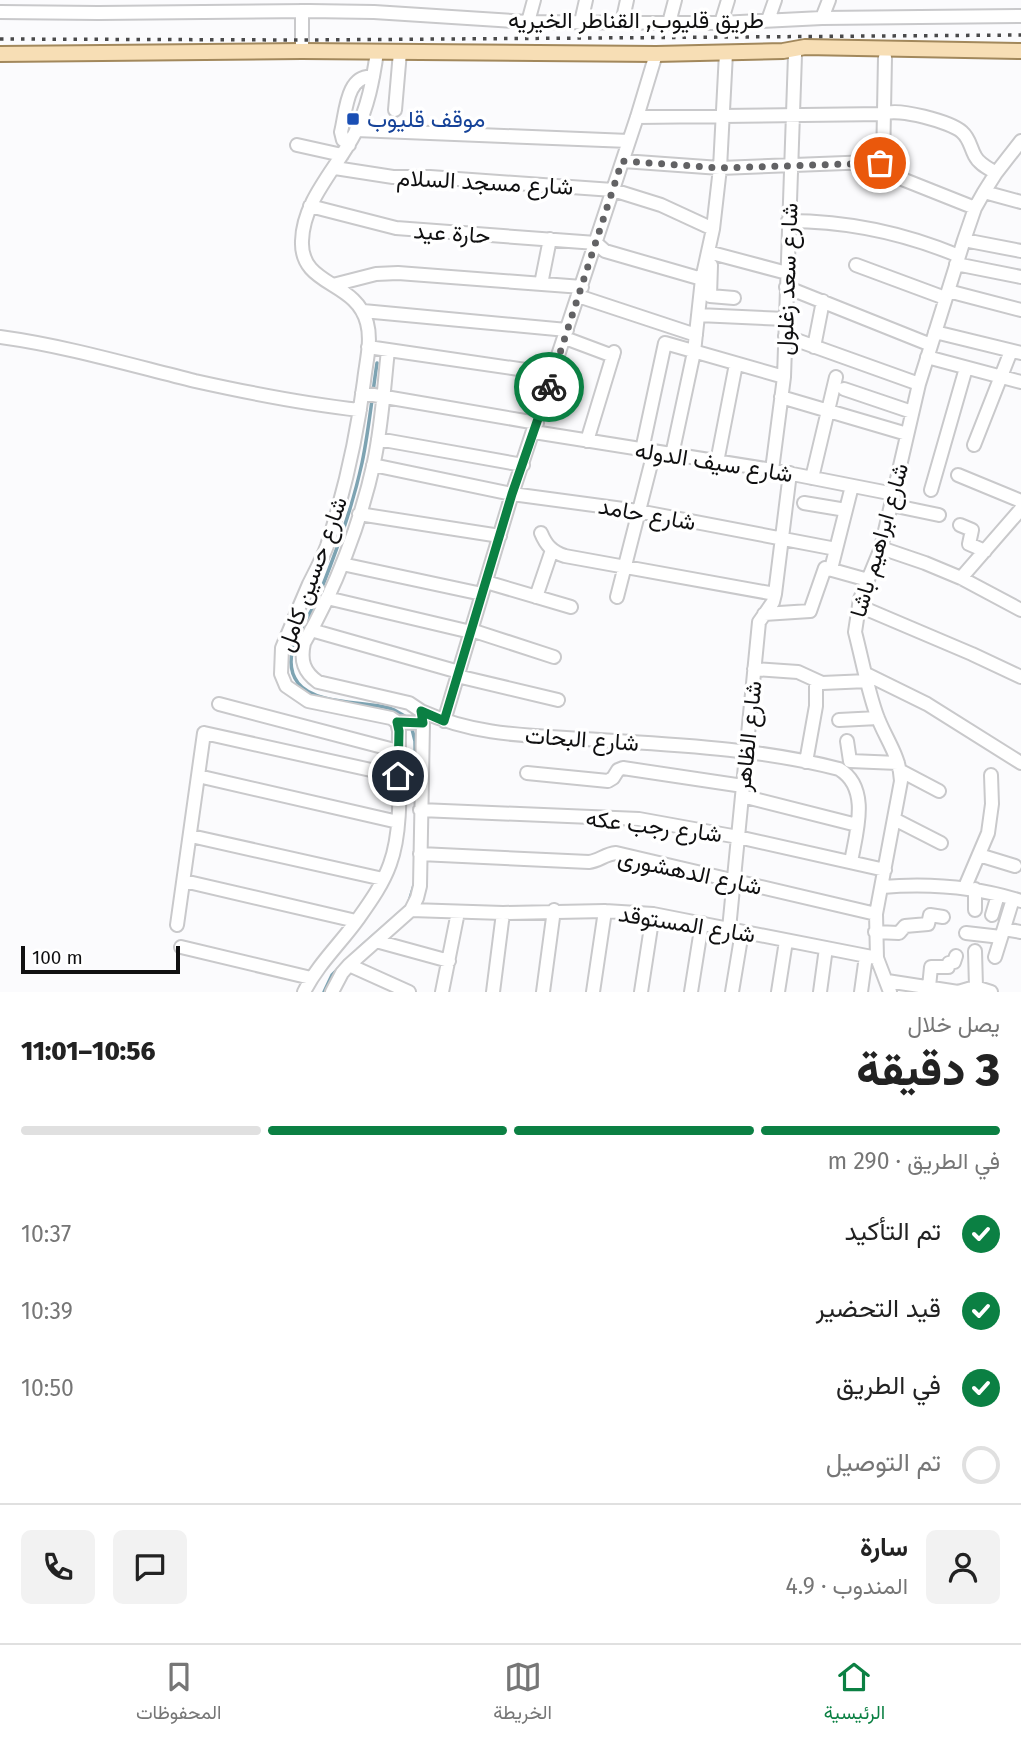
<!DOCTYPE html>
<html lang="ar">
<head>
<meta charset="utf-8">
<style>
  :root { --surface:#fff; --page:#f2f2f2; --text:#222; --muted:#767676; --line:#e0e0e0; --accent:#0b8043 }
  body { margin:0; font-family:"Fira Sans",Vazirmatn,sans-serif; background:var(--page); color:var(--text); direction:rtl; height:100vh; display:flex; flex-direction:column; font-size:26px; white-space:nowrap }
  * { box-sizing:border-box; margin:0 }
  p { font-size:23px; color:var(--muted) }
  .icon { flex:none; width:38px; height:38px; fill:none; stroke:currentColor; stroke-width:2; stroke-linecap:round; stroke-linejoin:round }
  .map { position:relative; height:992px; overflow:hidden; direction:ltr }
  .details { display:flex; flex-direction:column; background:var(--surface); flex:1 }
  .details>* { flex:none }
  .scale { position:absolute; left:21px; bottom:18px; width:159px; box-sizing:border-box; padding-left:7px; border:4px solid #101011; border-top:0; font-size:19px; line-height:24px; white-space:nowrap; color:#101011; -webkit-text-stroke:5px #fff; paint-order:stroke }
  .pin { position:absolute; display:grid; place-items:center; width:60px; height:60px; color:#fff; margin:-30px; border:4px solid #fff; border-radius:50%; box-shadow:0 2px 7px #0007 }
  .courier { position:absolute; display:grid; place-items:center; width:70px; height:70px; margin:-35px; border:5px solid #0b8043; border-radius:50%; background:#fff; color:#222; box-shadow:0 2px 9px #0007 }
  .headline em { font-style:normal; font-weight:800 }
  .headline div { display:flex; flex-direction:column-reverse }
  .headline { display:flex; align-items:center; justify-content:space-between; height:119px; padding:0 21px }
  h1 { font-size:46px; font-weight:800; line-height:52px }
  .bar { display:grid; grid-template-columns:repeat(4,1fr); gap:10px 7px; align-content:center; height:84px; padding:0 21px }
  .bar i { height:9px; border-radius:5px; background:var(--line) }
  .bar .selected { background:var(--accent) }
  .bar p { grid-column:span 4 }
  .line { display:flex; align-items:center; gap:18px; padding:0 21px; border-top:2px solid var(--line) }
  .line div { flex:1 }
  .round { display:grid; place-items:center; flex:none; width:74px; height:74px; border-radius:10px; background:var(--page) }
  ol { padding:0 21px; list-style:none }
  li { display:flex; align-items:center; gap:21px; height:77px }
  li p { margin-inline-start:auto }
  li .icon { padding:7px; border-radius:50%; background:var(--accent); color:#fff; stroke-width:4 }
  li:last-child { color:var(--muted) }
  li i { width:38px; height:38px; border:4px solid var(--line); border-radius:50% }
  .tab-bar { display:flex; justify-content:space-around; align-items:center; height:98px; border-top:2px solid var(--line); background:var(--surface); font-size:19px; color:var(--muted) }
  .tab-bar a { display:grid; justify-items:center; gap:4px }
  .tab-bar .selected { color:var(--accent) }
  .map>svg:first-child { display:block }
</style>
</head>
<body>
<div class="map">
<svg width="1021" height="992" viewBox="0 0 1021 992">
  <rect width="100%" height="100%" fill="#fbfbfd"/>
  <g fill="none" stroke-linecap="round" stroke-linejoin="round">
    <path stroke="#7da3b2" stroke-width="3.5" d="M377 363C372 396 369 430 362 463 352 509 336 552 319 595 309 621 277 655 298 683 315 705 365 701 389 708 396 710 402 715 408 718
      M411 725 415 741 416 787
      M358 949 408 905 415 882
      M324 992 332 975 338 969"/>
    <g stroke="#c9c9cb" stroke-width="16">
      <path id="minor" d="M302 11V51
        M0 12 98 13 309 11 374 12 528 22 721 23 822 18 1021 16
        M822 18 829 0
        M768 20 775 0
        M528 22 534 0
        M581 22 586 0
        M622 23 627 0
        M669 23 675 0
        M721 23 728 0
        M395 110 400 52
        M637 117 884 114C897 107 951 122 962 132 970 139 970 147 975 156 979 164 988 168 996 173
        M356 130 629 141
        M297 145 342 155
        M349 145 343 140 341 132C346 113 346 74 373 77
        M623 161 720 168 871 162 883 164
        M883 164 885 57
        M883 164 897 177 975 208
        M335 168 393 177H430L613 190 661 205 713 229
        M984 192 1021 202
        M310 206 396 228 596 243 605 251 702 279
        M788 221C848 221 904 233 959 256
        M964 240 1021 251
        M708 252 787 273
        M956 264 1021 277
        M711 265 710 296 734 298
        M856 265 945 298
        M541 284 550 239
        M333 285 376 274 398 273 582 287
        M786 287 931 345
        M948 291 1021 310
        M578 296 696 335
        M363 311 567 330
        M698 315 786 319
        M935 332 1021 353
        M785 336 919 384
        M0 337C66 346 130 365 195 381 249 393 305 404 360 410
        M565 338 613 356
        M368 347 553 374
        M814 347 823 301
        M927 357 1021 382
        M844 389 912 412
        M362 393 537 423
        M781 397 907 434
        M534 432 772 470 894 494
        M378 439 523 465
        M587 441 614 352
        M974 445 1011 351
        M642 450 665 343 784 377
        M672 455 694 352 702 279 713 229 720 168 726 53
        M717 462 736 364
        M373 465 512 494 638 511 836 549
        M772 470 784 377 795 55
        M958 475 1021 501
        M812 478 836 377
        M931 490 966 368
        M804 503 846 510
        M891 505 939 515
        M359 514 500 536
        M960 525 972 530 969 544 985 551
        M541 533C546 545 552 552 565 556L775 594
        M881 548 925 563 961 578 1021 610
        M342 564 482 594
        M831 569 852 486
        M961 578 1021 509
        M486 582 571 607
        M536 597 552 550
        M617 597 654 452
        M327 598 471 632
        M859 606 972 654 1021 677
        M764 614 810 611 825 568 868 580
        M311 630 459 672
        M471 630 554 657
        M754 669 798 672 822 683 868 681
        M866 674 927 704 1021 763
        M457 676 558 700
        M219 704 398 751
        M421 711C481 738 535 735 600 740 679 745 762 749 839 769 871 788 856 833 851 862
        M839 720 878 718
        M444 721 512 494 637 117 656 54
        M397 722 423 723
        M847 741 850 761 898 763
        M806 762 816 706V681
        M901 771 939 791
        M527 773 608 781 613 778 618 770 623 768 743 786
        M198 776 398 822
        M742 796 857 825
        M420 810 639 819 738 837 885 870
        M894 819 941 843
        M191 836 383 879
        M420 854 589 862C599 861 605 854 616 853L876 914
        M979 855 1015 866
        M184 881 356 921
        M882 887C930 883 974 886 1021 901
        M965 887 988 833 992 804 991 775
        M975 889V910
        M411 910 503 913 605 911 653 914 877 958
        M992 915 998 895
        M177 925 204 733 398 776
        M729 929 759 622 773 602 775 594 790 473
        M1004 929 1021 932
        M875 932 899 933 905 926 928 924 930 915 943 917
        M966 933 1001 937
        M376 941 449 961
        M181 947 311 978
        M975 951 976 987
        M995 957 1013 899
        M349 965 409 992
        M887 981 958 992 975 987 991 992
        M929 987 931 967H948L949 963 954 962 956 956
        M304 992C318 964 340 944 358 919 370 902 383 884 390 864 404 826 398 771 399 731L397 722 391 718 308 701 286 686 281 674 282 648C291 626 300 605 309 584 315 572 322 559 327 546 344 493 357 436 364 381 366 362 372 341 367 323 356 280 300 287 302 241 303 200 337 168 355 133 368 107 373 80 377 52
        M332 992 342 973 349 965 411 910 417 898 420 886 423 723 421 711 409 703 318 682C304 672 300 661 304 643 335 590 361 522 374 462 382 425 384 387 388 350
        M442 992 458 912
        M493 992 503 913
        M543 992 554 910
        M593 992 605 911
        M641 992 653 914
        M691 992 702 923
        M732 992 742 932
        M778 992 786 941
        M820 992 826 948
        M861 992 866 956
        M890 992 877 958 876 914 901 781C900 755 884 737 876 713 867 687 862 659 855 632L860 599 881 548 919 384 964 240 975 208 984 192 996 173 1021 141"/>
    </g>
    <g stroke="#a2885c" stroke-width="18">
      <path id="major" d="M0 54 302 51 656 54 783 51 805 47 1021 51"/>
    </g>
    <use href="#minor" stroke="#fff" stroke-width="12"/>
    <use href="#major" stroke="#f7deb5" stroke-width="14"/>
    <path stroke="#49494a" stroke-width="3.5" stroke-dasharray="3.5 7" stroke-linecap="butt" d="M0 39 303 40 1021 35"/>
  </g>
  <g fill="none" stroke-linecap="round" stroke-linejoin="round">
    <path stroke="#626264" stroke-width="7" stroke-dasharray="0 12.6" d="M549 387 622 161 720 168 880 163"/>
    <path stroke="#0b8043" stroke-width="9" d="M398 776 399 731 397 722 423 723 421 711 444 721 512 494 549 387"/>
  </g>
  <rect fill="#1a4fb4" stroke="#fff" stroke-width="2.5" x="346" y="112" width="14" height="14" rx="3.5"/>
  <g text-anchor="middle" stroke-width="7" stroke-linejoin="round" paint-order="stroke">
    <g font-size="23" fill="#101011" stroke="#fff">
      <text x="636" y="28">طريق قليوب, القناطر الخيريه</text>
      <text transform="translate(485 182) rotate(3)" y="8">شارع مسجد السلام</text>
      <text transform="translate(452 233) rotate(4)" y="8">حارة عيد</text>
      <text transform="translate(787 279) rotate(-88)" y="8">شارع سعد زغلول</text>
      <text transform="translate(714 462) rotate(9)" y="8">شارع سيف الدوله</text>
      <text transform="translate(647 514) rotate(10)" y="8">شارع حامد</text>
      <text transform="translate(879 540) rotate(-74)" y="8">شارع ابراهيم باشا</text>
      <text transform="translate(312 574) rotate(-70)" y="8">شارع حسين كامل</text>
      <text transform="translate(748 736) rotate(-84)" y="8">شارع الظاهر</text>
      <text transform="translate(582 739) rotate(4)" y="8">شارع البحات</text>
      <text transform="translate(654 826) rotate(7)" y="8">شارع رجب عكه</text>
      <text transform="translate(690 872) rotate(12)" y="8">شارع الدهشورى</text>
      <text transform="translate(687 924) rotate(9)" y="8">شارع المستوقد</text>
    </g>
    <g font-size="23" fill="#164399" stroke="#fff" text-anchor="start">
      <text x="367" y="127">موقف قليوب</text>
    </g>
  </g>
</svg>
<div class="scale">100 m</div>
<div class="pin" style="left:880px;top:163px;background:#ea580c"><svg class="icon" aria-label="bag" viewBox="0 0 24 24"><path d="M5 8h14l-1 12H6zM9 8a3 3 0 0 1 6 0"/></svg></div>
<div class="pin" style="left:398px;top:776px;background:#1f2937"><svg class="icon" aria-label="home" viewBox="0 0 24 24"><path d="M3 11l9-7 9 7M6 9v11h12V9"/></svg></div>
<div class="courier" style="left:549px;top:387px"><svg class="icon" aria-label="bike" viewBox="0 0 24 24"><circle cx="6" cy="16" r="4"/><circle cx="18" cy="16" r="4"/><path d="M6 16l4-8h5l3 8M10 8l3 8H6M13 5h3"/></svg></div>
</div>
<section class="details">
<div class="headline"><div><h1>3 دقيقة</h1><p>يصل خلال</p></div><em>10:56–11:01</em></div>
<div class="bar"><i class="selected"></i><i class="selected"></i><i class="selected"></i><i></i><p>في الطريق · 290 m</p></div>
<ol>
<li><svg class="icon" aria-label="check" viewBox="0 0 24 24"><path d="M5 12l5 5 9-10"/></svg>تم التأكيد<p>10:37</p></li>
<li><svg class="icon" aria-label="check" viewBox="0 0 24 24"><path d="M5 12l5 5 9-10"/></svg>قيد التحضير<p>10:39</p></li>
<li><svg class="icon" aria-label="check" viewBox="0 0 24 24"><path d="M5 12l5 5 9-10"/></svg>في الطريق<p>10:50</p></li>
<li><i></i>تم التوصيل</li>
</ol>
<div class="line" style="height:126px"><a class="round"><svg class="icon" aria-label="person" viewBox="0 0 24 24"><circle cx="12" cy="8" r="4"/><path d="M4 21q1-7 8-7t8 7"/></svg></a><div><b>سارة</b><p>المندوب · 4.9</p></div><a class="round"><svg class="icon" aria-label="chat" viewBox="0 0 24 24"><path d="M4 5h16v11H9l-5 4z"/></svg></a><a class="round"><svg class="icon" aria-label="phone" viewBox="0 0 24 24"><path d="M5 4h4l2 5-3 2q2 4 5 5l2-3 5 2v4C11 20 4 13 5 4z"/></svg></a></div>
</section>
<nav class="tab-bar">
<a class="selected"><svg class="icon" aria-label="home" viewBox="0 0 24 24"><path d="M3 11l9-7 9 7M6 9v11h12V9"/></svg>الرئيسية</a>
<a><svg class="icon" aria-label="map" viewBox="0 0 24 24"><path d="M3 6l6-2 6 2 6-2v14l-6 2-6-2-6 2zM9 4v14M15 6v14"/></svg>الخريطة</a>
<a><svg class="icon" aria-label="saved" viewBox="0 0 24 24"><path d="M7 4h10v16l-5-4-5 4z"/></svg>المحفوظات</a>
</nav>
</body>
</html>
